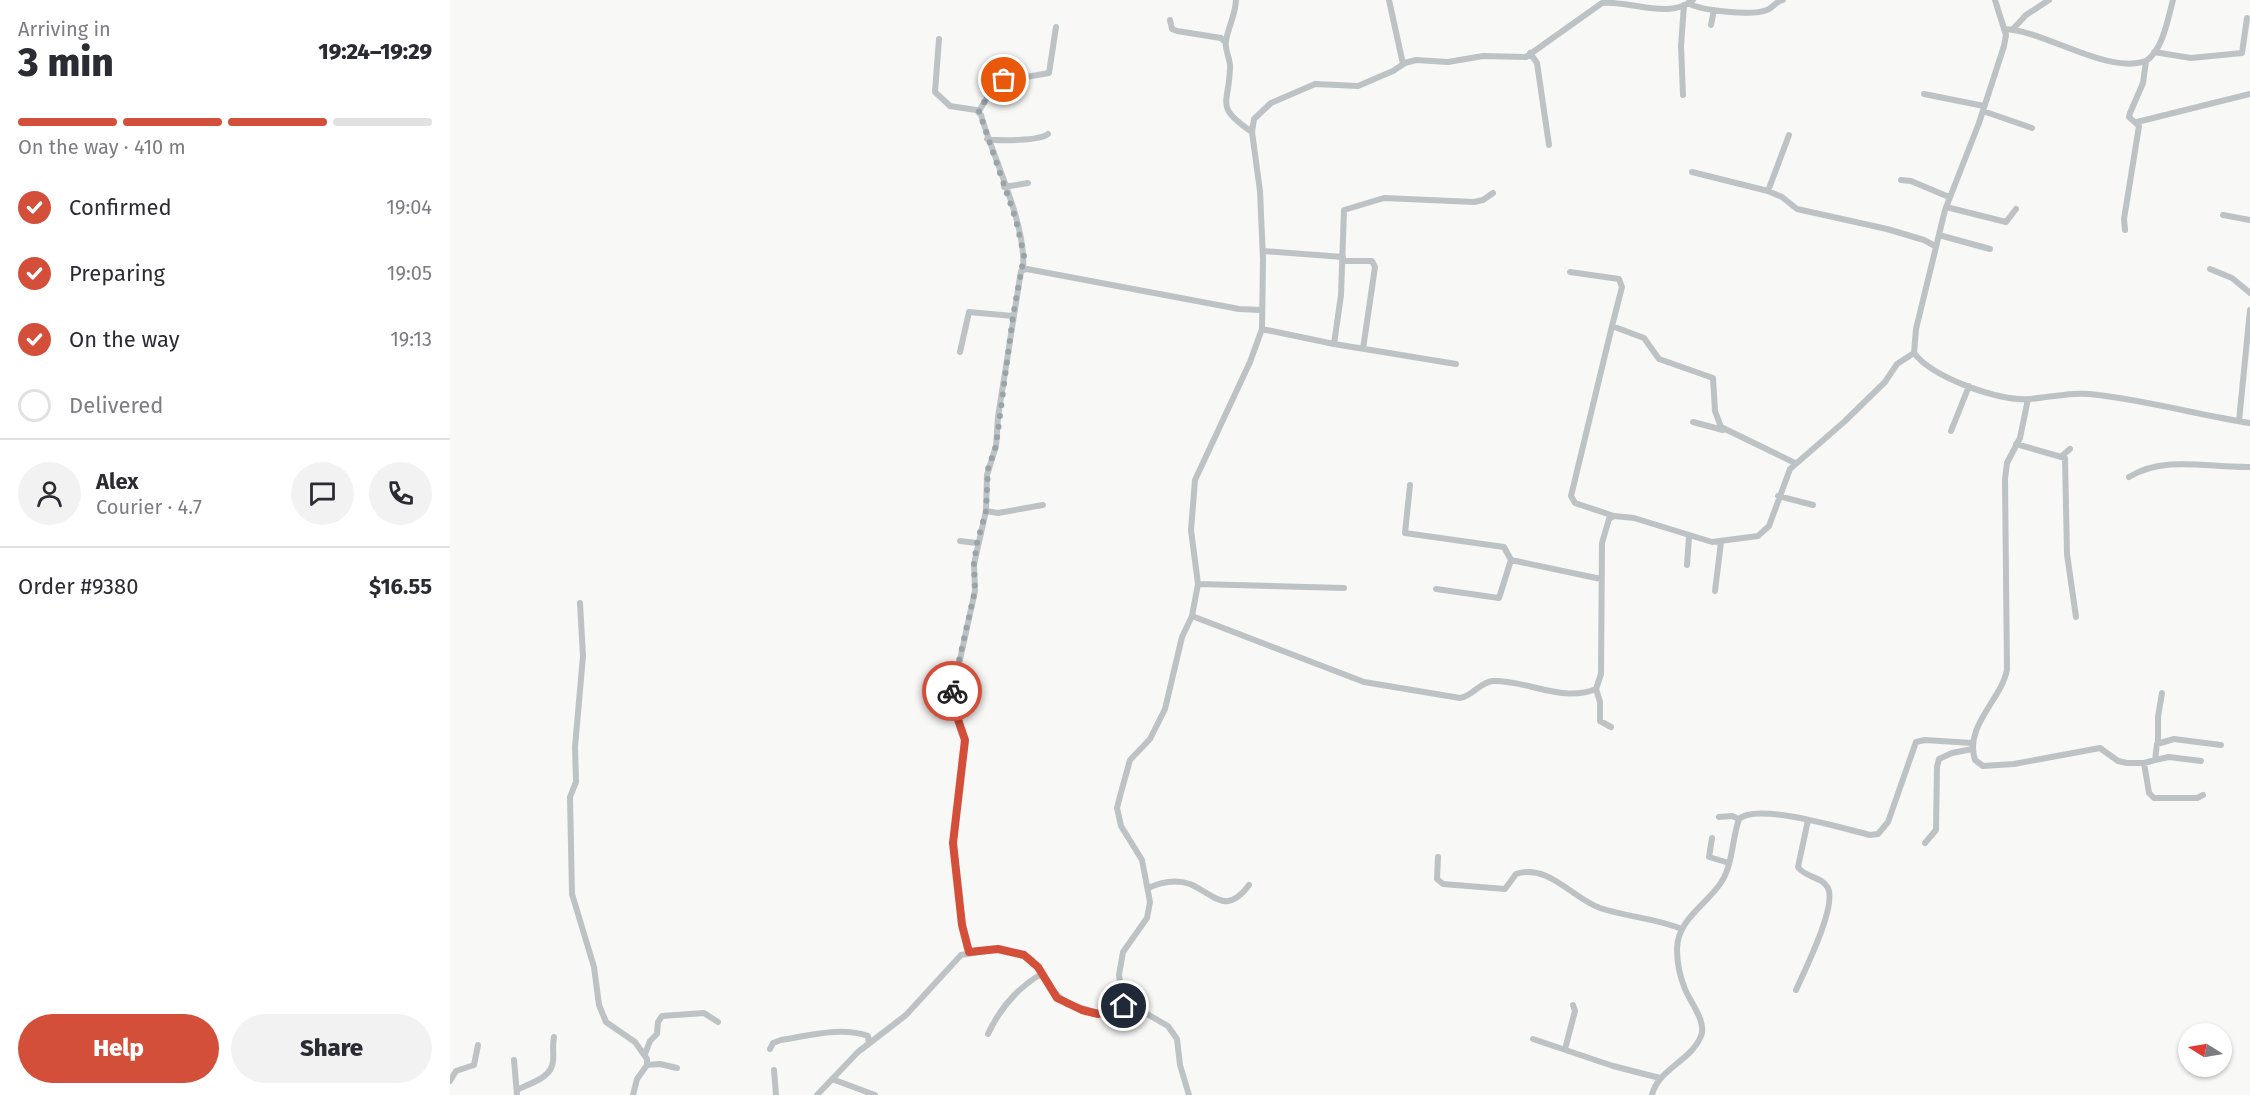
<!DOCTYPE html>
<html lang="en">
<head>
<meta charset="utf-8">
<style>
  :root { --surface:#fff; --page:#f2f2f3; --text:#2b2b33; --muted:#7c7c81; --line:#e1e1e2; --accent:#d44f3a }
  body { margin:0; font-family:"Fira Sans",sans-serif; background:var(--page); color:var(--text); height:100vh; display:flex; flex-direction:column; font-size:22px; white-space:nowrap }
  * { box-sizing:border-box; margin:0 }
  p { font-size:20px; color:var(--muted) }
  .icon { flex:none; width:33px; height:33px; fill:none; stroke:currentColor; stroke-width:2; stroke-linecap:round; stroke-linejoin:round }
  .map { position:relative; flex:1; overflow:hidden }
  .details { display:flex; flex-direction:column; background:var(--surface); width:450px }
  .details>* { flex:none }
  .needle { width:39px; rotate:281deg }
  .fabs { position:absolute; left:1728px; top:1023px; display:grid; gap:12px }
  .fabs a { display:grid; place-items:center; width:54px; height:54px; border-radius:50%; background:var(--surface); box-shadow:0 2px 4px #0004; font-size:30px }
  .pin { position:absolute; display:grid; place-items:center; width:51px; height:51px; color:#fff; margin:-26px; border:3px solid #fff; border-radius:50%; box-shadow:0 2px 6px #0007 }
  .courier { position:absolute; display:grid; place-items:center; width:60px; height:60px; margin:-30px; border:4px solid #d44f3a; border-radius:50%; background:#fff; color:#222; box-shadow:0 2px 8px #0007 }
  .overview em { font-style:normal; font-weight:800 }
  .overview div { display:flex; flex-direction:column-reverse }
  .overview { display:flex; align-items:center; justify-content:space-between; height:102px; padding:0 18px }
  h1 { font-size:39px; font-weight:800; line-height:45px }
  .bar { display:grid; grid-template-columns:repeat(4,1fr); gap:9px 6px; align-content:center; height:72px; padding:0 18px }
  .bar i { height:8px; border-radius:4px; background:var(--line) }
  .bar .on { background:var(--accent) }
  .bar p { grid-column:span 4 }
  .line { display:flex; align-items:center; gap:15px; padding:0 18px; border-top:2px solid var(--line) }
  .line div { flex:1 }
  .round { display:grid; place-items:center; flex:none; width:63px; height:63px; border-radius:32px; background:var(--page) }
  ol { padding:0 18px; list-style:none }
  li { display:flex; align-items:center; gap:18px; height:66px }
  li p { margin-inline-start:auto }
  li .icon { padding:6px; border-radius:50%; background:var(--accent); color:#fff; stroke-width:4 }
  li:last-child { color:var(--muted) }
  li i { width:33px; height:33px; border:3px solid var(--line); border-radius:50% }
  .action { display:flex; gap:12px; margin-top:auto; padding:12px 18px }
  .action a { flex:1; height:69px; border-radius:36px; background:var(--accent); color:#fff; font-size:24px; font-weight:800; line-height:69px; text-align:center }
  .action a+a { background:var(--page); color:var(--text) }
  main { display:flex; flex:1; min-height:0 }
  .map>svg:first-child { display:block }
</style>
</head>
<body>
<main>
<section class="details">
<div class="overview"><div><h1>3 min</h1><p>Arriving in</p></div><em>19:24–19:29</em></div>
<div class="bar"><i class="on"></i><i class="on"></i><i class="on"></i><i></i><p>On the way · 410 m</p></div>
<ol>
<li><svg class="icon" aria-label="check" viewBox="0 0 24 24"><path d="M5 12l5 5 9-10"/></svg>Confirmed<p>19:04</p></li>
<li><svg class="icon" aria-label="check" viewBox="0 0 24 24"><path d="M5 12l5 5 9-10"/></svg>Preparing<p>19:05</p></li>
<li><svg class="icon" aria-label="check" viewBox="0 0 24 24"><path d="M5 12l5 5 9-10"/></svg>On the way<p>19:13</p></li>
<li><i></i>Delivered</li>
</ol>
<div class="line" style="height:108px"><a class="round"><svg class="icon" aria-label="person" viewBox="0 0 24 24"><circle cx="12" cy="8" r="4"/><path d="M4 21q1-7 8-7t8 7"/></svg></a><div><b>Alex</b><p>Courier · 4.7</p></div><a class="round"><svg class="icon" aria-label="chat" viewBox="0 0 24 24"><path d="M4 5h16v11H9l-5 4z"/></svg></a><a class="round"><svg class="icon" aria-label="phone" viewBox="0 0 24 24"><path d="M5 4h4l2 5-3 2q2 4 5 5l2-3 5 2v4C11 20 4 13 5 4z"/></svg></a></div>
<div class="line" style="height:78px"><div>Order #9380</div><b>$16.55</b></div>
<div class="action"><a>Help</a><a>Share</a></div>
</section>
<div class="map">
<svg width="1800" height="1095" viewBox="0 0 1800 1095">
  <rect width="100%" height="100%" fill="#f8f8f6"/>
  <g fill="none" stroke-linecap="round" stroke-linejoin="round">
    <path stroke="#bdc2c5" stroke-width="6" d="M786 0C785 17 778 27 776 41 774 50 781 59 780 68 779 105 764 106 802 132
      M939 0 953 64
      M1545 0 1556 35 1554 46 1529 123 1495 210 1466 329 1464 353C1482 377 1549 402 1580 399 1603 397 1624 391 1648 395 1699 401 1749 415 1800 423
      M1238 3C1251 11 1303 16 1317 10 1324 7 1326 1 1333 0
      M720 20 722 29 727 31 771 38 775 42
      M1261 25 1264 10
      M1554 29C1594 30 1657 75 1696 61
      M1563 29 1576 15 1599 0
      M489 39 485 92 500 106 526 110 531 115C543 158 577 225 573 269
      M1704 52 1741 58 1792 53 1797 18
      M1080 53 1087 63 1099 145
      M1474 94 1534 106
      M1233 95 1231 46 1234 5
      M529 111 547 82 599 73 606 27
      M1533 111 1582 128
      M1687 122 1800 94
      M537 139C548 141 590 141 598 134
      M1242 172 1318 191 1332 197 1347 209 1437 229 1474 240 1485 246
      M1451 180 1461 181 1499 197
      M554 187 578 183
      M1318 191 1339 135
      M1496 207 1556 222 1566 209
      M1773 215 1800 220
      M1675 230 1674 219 1689 126 1679 117 1680 113 1693 83 1696 61C1713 50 1718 18 1723 0
      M1489 235 1540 249
      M813 251 893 257
      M893 261H922L925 267 913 349
      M1760 269 1782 278 1800 293
      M1120 272 1169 279 1172 287 1162 326 1194 338 1209 359 1263 378 1265 411 1271 427 1345 463
      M1162 326 1121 496 1125 503 1164 516
      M812 329 884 344 1006 364
      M884 344 891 295 894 210 934 198 1024 202 1033 200 1043 193
      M510 352 519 312 563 316
      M1578 399 1570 438 1557 463 1555 479 1557 670C1551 700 1514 726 1525 760L1533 766 1564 764 1650 748 1668 761 1677 763H1694L1705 760 1707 744 1724 739 1771 745
      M1789 421 1800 310
      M1243 422 1273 430
      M1501 431 1519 386
      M1566 444 1615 458 1617 554 1626 617
      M1613 455 1620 449
      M1679 477C1715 455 1759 468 1800 467
      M960 485 955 533 1054 547 1061 560
      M1328 496 1363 505
      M536 511 548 513 593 505
      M510 541 527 543
      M1237 565 1239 537
      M748 584 894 588
      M986 589 1049 598 1061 560 1151 579
      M1265 591 1271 542
      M130 603 133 656 125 747 126 782 120 797 122 894 144 967 149 1005 156 1022 185 1042 197 1059V1065L187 1079 183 1095
      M742 616 914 682 1010 698C1023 696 1030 682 1043 681 1077 680 1112 703 1146 689L1151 674 1152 543 1159 519 1164 516 1184 518 1262 542 1308 536 1319 526 1340 469 1394 422 1435 382 1447 364 1464 353
      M1146 689 1150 702V721L1161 727
      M1708 743V717L1712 693
      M1705 760 1719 757 1751 761
      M1694 763 1699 793 1704 798H1747L1753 795
      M1269 817 1282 816 1289 819
      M1262 838 1259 857 1279 863
      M1475 843 1486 830 1487 767 1489 759 1502 753 1522 749
      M988 857 987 879 993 884 1055 889 1066 874C1098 863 1122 898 1150 908 1177 917 1205 918 1232 929
      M698 888C711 882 726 879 740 884 765 895 776 916 799 885
      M519 952 512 925 503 843 515 740 502 696 525 591 524 564 536 511 537 475 546 446 548 417 571 271 577 269 789 309 811 310
      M1346 990C1355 970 1387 906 1378 888 1372 876 1355 878 1348 867L1358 820
      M674 1006 669 975 673 952 697 918 700 902 692 860 671 826 667 808 670 796 680 760 700 739 715 709 732 637 742 616 748 584 741 530 745 480 800 362 812 329 813 259 810 191 802 132 804 119 821 103 865 84 908 86 943 71 955 63 966 60 998 62 1033 56 1076 57 1152 3C1179 0 1220 20 1243 0
      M538 1034C550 1008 566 989 591 974
      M1083 1039 1163 1066 1210 1078
      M320 1049 323 1043 331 1040C357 1036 392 1026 418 1036L419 1043
      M1115 1049 1125 1011 1123 1005
      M195 1054 200 1041 207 1034 208 1022 212 1016 254 1013 268 1022
      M64 1060 67 1095
      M197 1065 210 1064 227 1068
      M324 1070 326 1095
      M382 1079 425 1095
      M0 1081 6 1071 24 1065 28 1045
      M67 1090C80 1083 102 1078 103 1061 104 1052 102 1046 104 1037
      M367 1095 408 1052 456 1015 511 955 548 949 574 955 582 960 600 988 617 1004 648 1013 674 1006 690 1010 718 1026 727 1039 730 1065 739 1095
      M1202 1095C1208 1069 1241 1061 1251 1036 1257 1022 1240 1002 1235 989 1230 977 1227 962 1227 949 1227 919 1258 904 1272 881 1283 863 1282 839 1289 819 1307 802 1395 829 1420 835L1428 834 1438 822 1466 742 1475 740 1522 743"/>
  </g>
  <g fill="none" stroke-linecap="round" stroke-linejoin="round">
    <path stroke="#99a4a8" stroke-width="6" stroke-dasharray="0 10.8" d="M502 691 525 591 524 564 527 543 536 511 538 469 546 446 563 316 574 256 566 220 529 111 544 85 554 80"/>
    <path stroke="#d44f3a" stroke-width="8" d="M502 691 505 711 515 740 503 843 512 925 519 952 548 949 574 955 588 967 607 998 632 1010 648 1014 674 1006"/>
  </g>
</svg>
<div class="fabs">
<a><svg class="needle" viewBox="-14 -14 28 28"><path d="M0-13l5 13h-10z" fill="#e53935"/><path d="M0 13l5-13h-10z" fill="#7c7c81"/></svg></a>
</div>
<div class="pin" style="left:554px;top:80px;background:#ea580c"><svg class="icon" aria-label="bag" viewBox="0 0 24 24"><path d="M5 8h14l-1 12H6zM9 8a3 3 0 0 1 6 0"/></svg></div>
<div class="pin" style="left:674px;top:1006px;background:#1f2937"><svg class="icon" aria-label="home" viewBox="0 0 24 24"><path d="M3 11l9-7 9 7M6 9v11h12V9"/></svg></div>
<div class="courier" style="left:502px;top:691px"><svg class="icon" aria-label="bike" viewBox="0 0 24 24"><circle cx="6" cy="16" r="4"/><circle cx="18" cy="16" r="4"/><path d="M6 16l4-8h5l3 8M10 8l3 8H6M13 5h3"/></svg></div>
</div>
</main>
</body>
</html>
